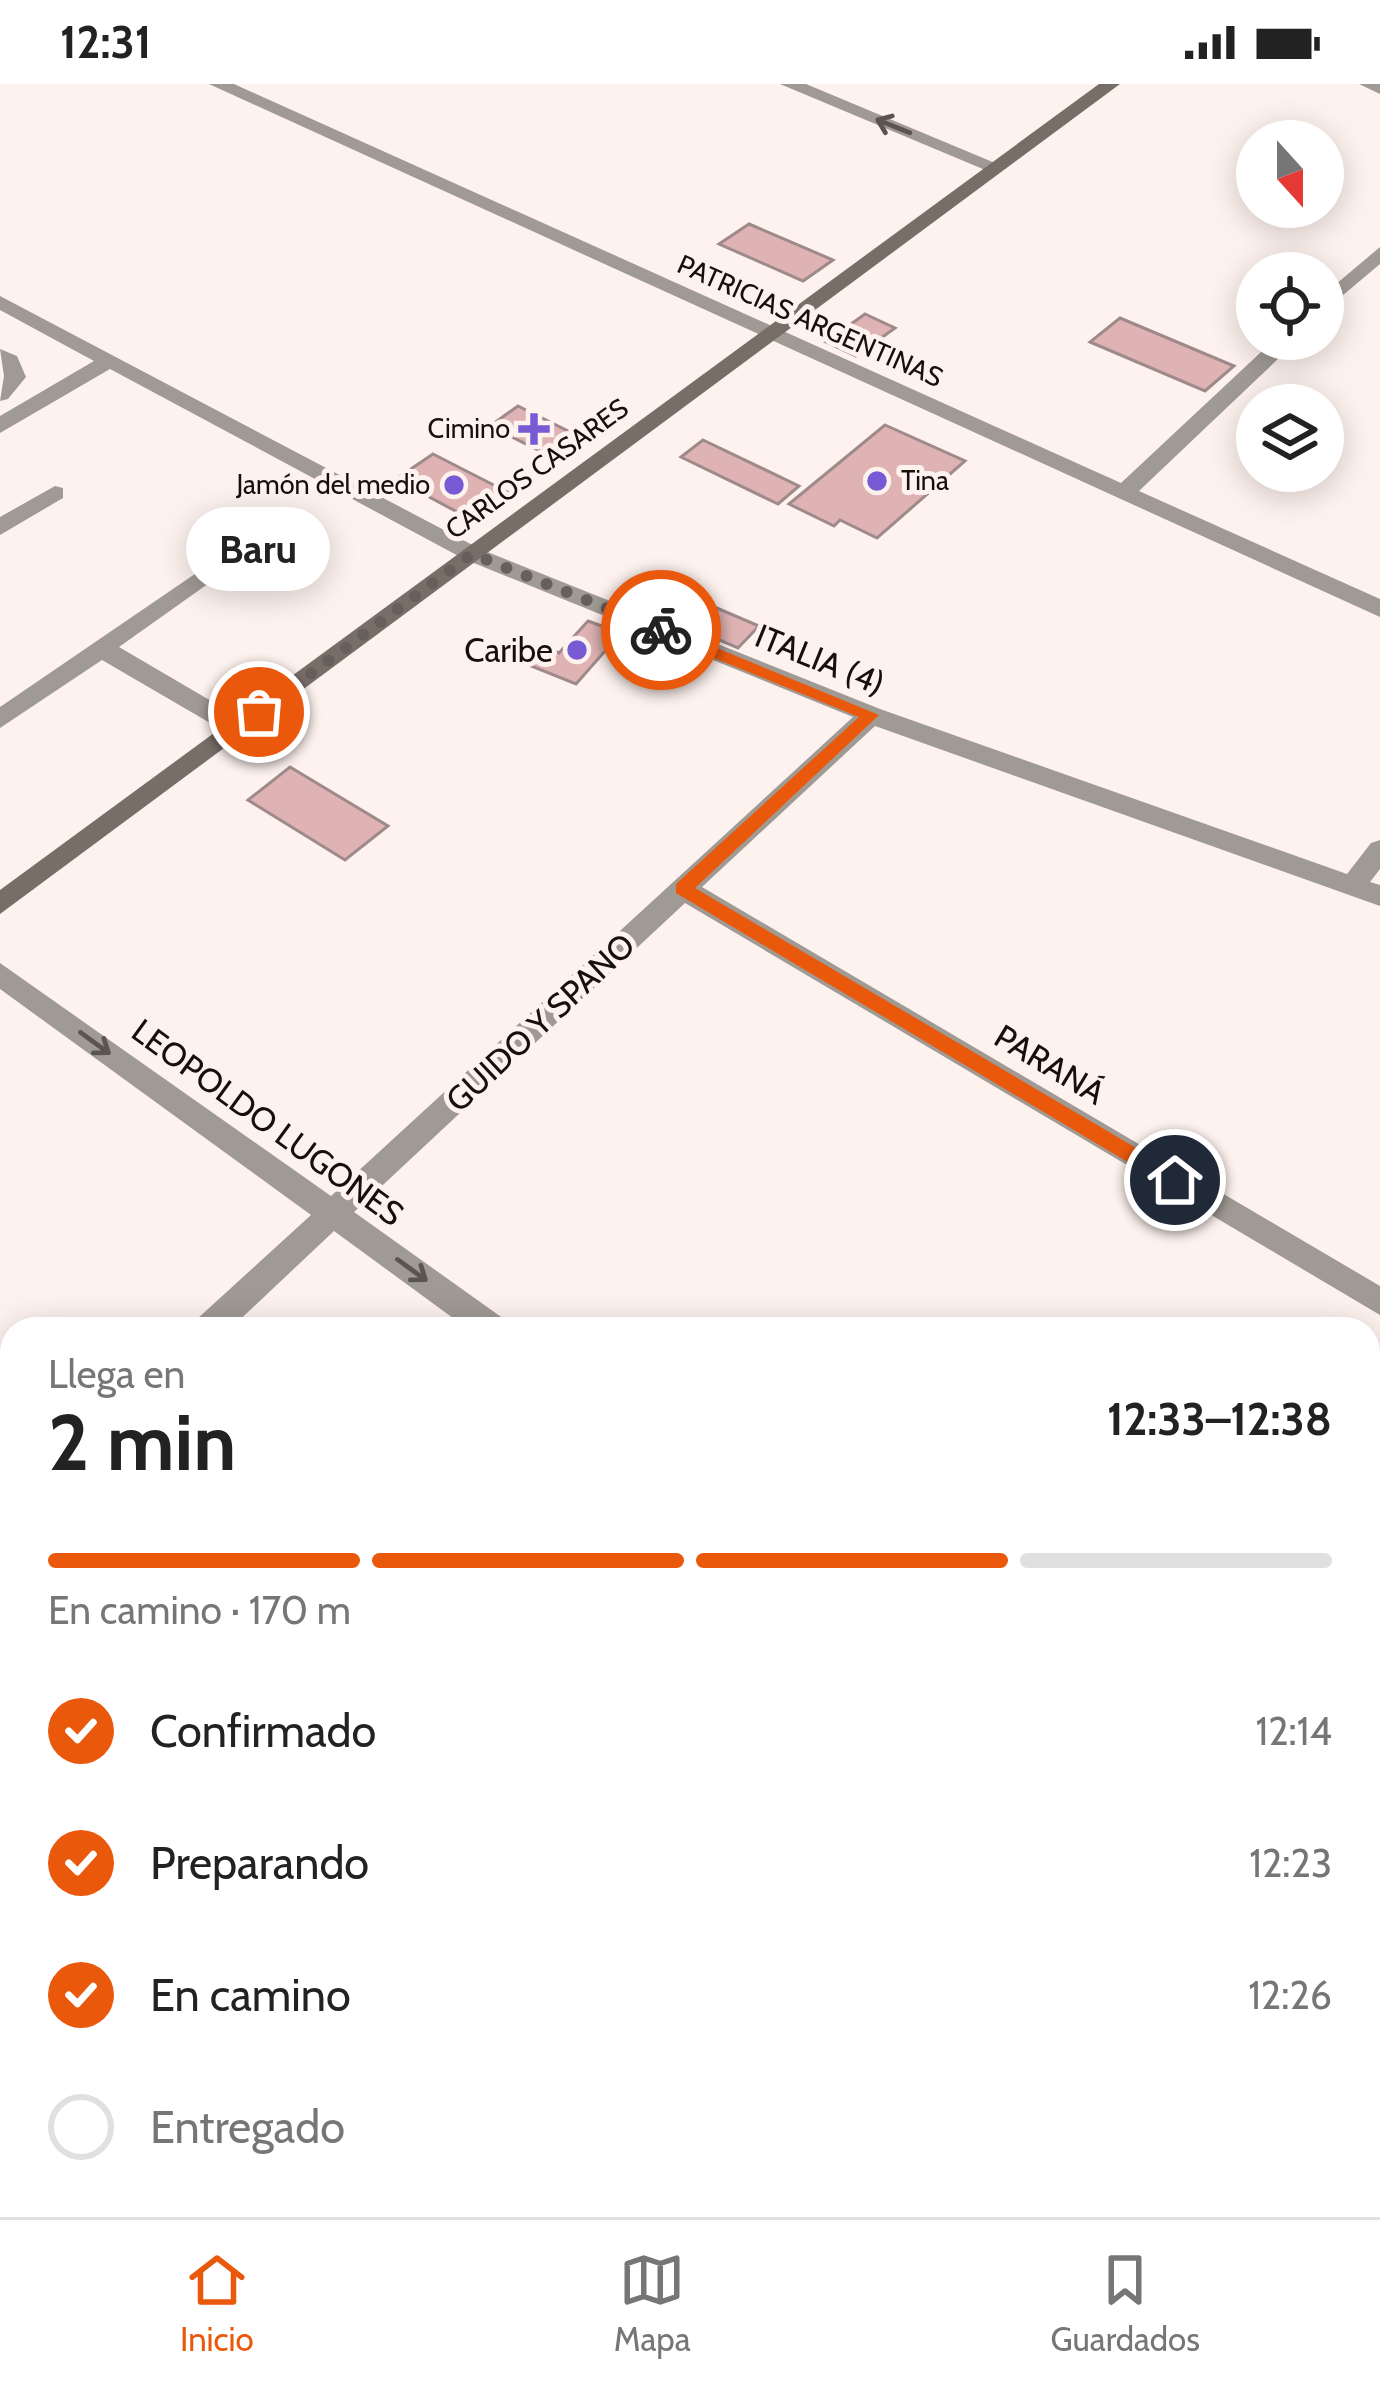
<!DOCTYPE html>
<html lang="es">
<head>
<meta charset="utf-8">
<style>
  :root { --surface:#fff; --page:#f2f2f2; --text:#222; --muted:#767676; --line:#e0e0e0; --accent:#ea580c }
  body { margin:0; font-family:Cabin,sans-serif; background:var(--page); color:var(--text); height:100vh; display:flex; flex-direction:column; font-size:45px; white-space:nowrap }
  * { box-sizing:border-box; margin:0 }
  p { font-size:39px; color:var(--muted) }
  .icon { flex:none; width:66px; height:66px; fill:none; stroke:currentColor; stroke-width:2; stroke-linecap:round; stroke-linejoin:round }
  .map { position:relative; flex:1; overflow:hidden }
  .details { position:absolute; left:0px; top:1233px; width:1380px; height:900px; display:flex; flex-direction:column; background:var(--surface); border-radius:36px 36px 0 0; box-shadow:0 6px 30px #0003 }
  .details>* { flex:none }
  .needle { width:78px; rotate:159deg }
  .controls { position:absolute; left:1236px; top:36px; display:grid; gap:24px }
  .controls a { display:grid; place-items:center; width:108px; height:108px; border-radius:50%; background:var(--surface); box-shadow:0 6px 30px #0003; font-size:60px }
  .pin { position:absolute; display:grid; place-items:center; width:102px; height:102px; color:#fff; margin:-51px; border:6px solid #fff; border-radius:50%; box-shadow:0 3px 12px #0007 }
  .courier { position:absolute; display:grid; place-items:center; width:120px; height:120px; margin:-60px; border:9px solid #ea580c; border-radius:50%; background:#fff; color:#222; box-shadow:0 3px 15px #0007 }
  .bubble { position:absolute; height:84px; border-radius:42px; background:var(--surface); box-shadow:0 6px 30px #0003; font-size:39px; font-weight:800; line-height:84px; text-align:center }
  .summary em { font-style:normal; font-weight:800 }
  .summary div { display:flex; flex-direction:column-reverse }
  .summary { display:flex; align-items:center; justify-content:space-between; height:204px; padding:0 48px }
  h1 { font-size:78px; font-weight:800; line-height:90px }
  .bar { display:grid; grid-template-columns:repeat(4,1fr); gap:18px 12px; align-content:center; height:144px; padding:0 48px }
  .bar i { height:15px; border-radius:9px; background:var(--line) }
  .bar .current { background:var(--accent) }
  .bar p { grid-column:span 4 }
  ol { padding:0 48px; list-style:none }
  li { display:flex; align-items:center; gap:36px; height:132px }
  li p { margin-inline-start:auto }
  li .icon { padding:12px; border-radius:50%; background:var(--accent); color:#fff; stroke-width:4 }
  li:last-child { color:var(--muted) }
  li i { width:66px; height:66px; border:6px solid var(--line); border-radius:50% }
  .status { display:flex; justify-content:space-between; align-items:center; height:84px; padding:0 60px; background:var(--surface); direction:ltr }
  .status svg { height:33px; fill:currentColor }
  .dock { display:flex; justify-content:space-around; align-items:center; height:168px; border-top:3px solid var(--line); background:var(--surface); font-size:33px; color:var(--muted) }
  .dock a { display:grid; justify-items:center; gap:6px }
  .dock .current { color:var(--accent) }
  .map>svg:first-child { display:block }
</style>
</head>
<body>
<div class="status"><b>12:31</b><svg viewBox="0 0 49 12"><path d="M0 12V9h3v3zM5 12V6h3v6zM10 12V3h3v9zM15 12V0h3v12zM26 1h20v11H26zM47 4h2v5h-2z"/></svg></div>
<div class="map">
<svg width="1380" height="2133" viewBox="0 0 1380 2133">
  <rect width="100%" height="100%" fill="#fef2ee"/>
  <path fill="#dfb3b3" stroke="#9e8a8a" stroke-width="3" d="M749 140 833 176 803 197 719 160Z
    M865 230 895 244 856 272 826 258Z
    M1120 234 1234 282 1205 307 1090 258Z
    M518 322 580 353 552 373 490 342Z
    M885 341 965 377 877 454 840 436 834 442 789 420Z
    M703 356 799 402 778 420 681 373Z
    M433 370 517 413 498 427 459 429 396 395Z
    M684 510 759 542 738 564 663 532Z
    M588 537 621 549 576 600 531 582 547 564 559 569Z
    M290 683 388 742 345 776 248 716Z"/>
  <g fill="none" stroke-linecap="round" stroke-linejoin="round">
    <path fill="#a09a94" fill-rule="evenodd" d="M209 0H234L1121 399 1275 255H1299L1139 407 1380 515V533Z
      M780 0H806L1007 84 990 88Z
      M1359 0H1380V10Z
      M1380 163V180L1323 228V211Z
      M0 212 480 465 880 625 1347 790 1371 759 1380 756V785L1370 798 1380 801V822L875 642 702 803 1380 1202V1231L685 819 354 1128 504 1235 509 1245H468L334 1147 230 1245H192L197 1235 311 1131 0 905V879L331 1112 853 633 464 475 110 285 0 349V332L94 277 0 226Z
      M0 265 17 272 26 293 8 315 0 317 4 292Z
      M55 402 63 404V414L0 451V433Z
      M211 479 219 482V492L119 563 247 638 251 644 247 650H229L102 576 0 644V623Z
      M12 1410V1447L0 1451V1414Z
      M1380 1786V1839L1368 1844V1791Z
      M158 2121H205L200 2133H153Z
      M1167 2121H1211L1206 2133H1162Z"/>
    <path fill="#776e67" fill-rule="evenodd" d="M1099 0H1120L0 830V806Z"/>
  </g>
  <defs><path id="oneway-shaft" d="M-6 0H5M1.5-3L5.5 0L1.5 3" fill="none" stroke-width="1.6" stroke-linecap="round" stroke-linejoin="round" transform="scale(3)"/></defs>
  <g stroke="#5b5550">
    <use href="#oneway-shaft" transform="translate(893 42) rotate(-158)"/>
    <use href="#oneway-shaft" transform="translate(95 959) rotate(36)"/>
    <use href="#oneway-shaft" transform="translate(412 1186) rotate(36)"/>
  </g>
  <path fill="#ea580c" d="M655 543H666L879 631 695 804 1182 1091V1102H1168L676 809V800L859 633 655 550Z"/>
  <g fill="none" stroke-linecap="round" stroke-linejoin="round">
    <path stroke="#675f5c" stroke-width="12" stroke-dasharray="0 21.6" d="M259 628 472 470 661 546"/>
  </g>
  <g fill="#775ad4" stroke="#fef2ee" stroke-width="4.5">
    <path d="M528 327h12v12h12v12h-12v12h-12v-12h-12v-12h12z"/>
    <circle cx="877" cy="397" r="12"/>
    <circle cx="454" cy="401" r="12"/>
    <circle cx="577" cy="566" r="12"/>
  </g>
  <g text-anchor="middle" stroke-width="10" stroke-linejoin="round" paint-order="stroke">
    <g font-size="27" fill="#16100d" stroke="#fef2ee">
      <text transform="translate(810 237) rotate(24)" y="9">PATRICIAS ARGENTINAS</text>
      <text transform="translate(537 385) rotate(-36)" y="9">CARLOS CASARES</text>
    </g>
    <g font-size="27" fill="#16100d" stroke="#fef2ee" text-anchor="end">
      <text x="510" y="354">Cimino</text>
      <text x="901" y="406" text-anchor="start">Tina</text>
      <text x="430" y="410">Jamón del medio</text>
    </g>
    <g font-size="33" fill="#16100d" stroke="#fef2ee" text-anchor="end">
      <text x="553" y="578">Caribe</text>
    </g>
    <g font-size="33" fill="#16100d" stroke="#fef2ee">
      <text transform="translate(820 575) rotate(22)" y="12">ITALIA (4)</text>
      <text transform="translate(540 938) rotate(-43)" y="12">GUIDO Y SPANO</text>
      <text transform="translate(1050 980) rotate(31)" y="12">PARANÁ</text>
      <text transform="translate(268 1038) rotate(36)" y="12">LEOPOLDO LUGONES</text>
    </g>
  </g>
</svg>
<div class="controls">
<a><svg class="needle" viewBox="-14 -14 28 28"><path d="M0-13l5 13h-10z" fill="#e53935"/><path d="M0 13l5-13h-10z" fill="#767676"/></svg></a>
<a><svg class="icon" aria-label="locate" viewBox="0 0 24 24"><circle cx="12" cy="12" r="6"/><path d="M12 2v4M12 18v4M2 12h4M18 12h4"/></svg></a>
<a><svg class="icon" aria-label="layers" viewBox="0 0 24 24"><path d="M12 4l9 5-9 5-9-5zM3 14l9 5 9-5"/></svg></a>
</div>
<div class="pin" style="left:259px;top:628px;background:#ea580c"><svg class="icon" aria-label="bag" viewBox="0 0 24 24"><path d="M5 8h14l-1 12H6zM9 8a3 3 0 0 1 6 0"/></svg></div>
<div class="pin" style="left:1175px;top:1096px;background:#1f2937"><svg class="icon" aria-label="home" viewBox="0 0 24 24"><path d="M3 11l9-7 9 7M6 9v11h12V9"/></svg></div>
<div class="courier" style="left:661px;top:546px"><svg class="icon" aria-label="bike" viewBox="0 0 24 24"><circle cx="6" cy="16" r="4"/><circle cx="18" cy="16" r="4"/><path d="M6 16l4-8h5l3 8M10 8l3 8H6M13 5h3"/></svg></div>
<div class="bubble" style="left:186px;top:423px;width:144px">Baru</div>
<section class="details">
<div class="summary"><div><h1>2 min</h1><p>Llega en</p></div><em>12:33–12:38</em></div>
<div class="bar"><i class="current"></i><i class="current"></i><i class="current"></i><i></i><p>En camino · 170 m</p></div>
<ol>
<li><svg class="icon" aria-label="check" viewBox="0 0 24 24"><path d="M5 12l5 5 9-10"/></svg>Confirmado<p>12:14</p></li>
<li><svg class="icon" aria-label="check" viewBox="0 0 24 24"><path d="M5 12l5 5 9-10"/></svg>Preparando<p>12:23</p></li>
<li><svg class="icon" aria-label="check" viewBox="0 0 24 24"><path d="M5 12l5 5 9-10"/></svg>En camino<p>12:26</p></li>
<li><i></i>Entregado</li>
</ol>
</section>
</div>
<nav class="dock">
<a class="current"><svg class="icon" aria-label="home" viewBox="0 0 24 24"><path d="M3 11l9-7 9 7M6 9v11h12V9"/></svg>Inicio</a>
<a><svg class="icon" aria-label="map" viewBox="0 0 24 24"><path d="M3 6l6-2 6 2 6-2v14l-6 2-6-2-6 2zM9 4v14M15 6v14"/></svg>Mapa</a>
<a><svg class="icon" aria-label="saved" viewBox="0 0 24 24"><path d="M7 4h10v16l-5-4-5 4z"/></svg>Guardados</a>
</nav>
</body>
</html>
